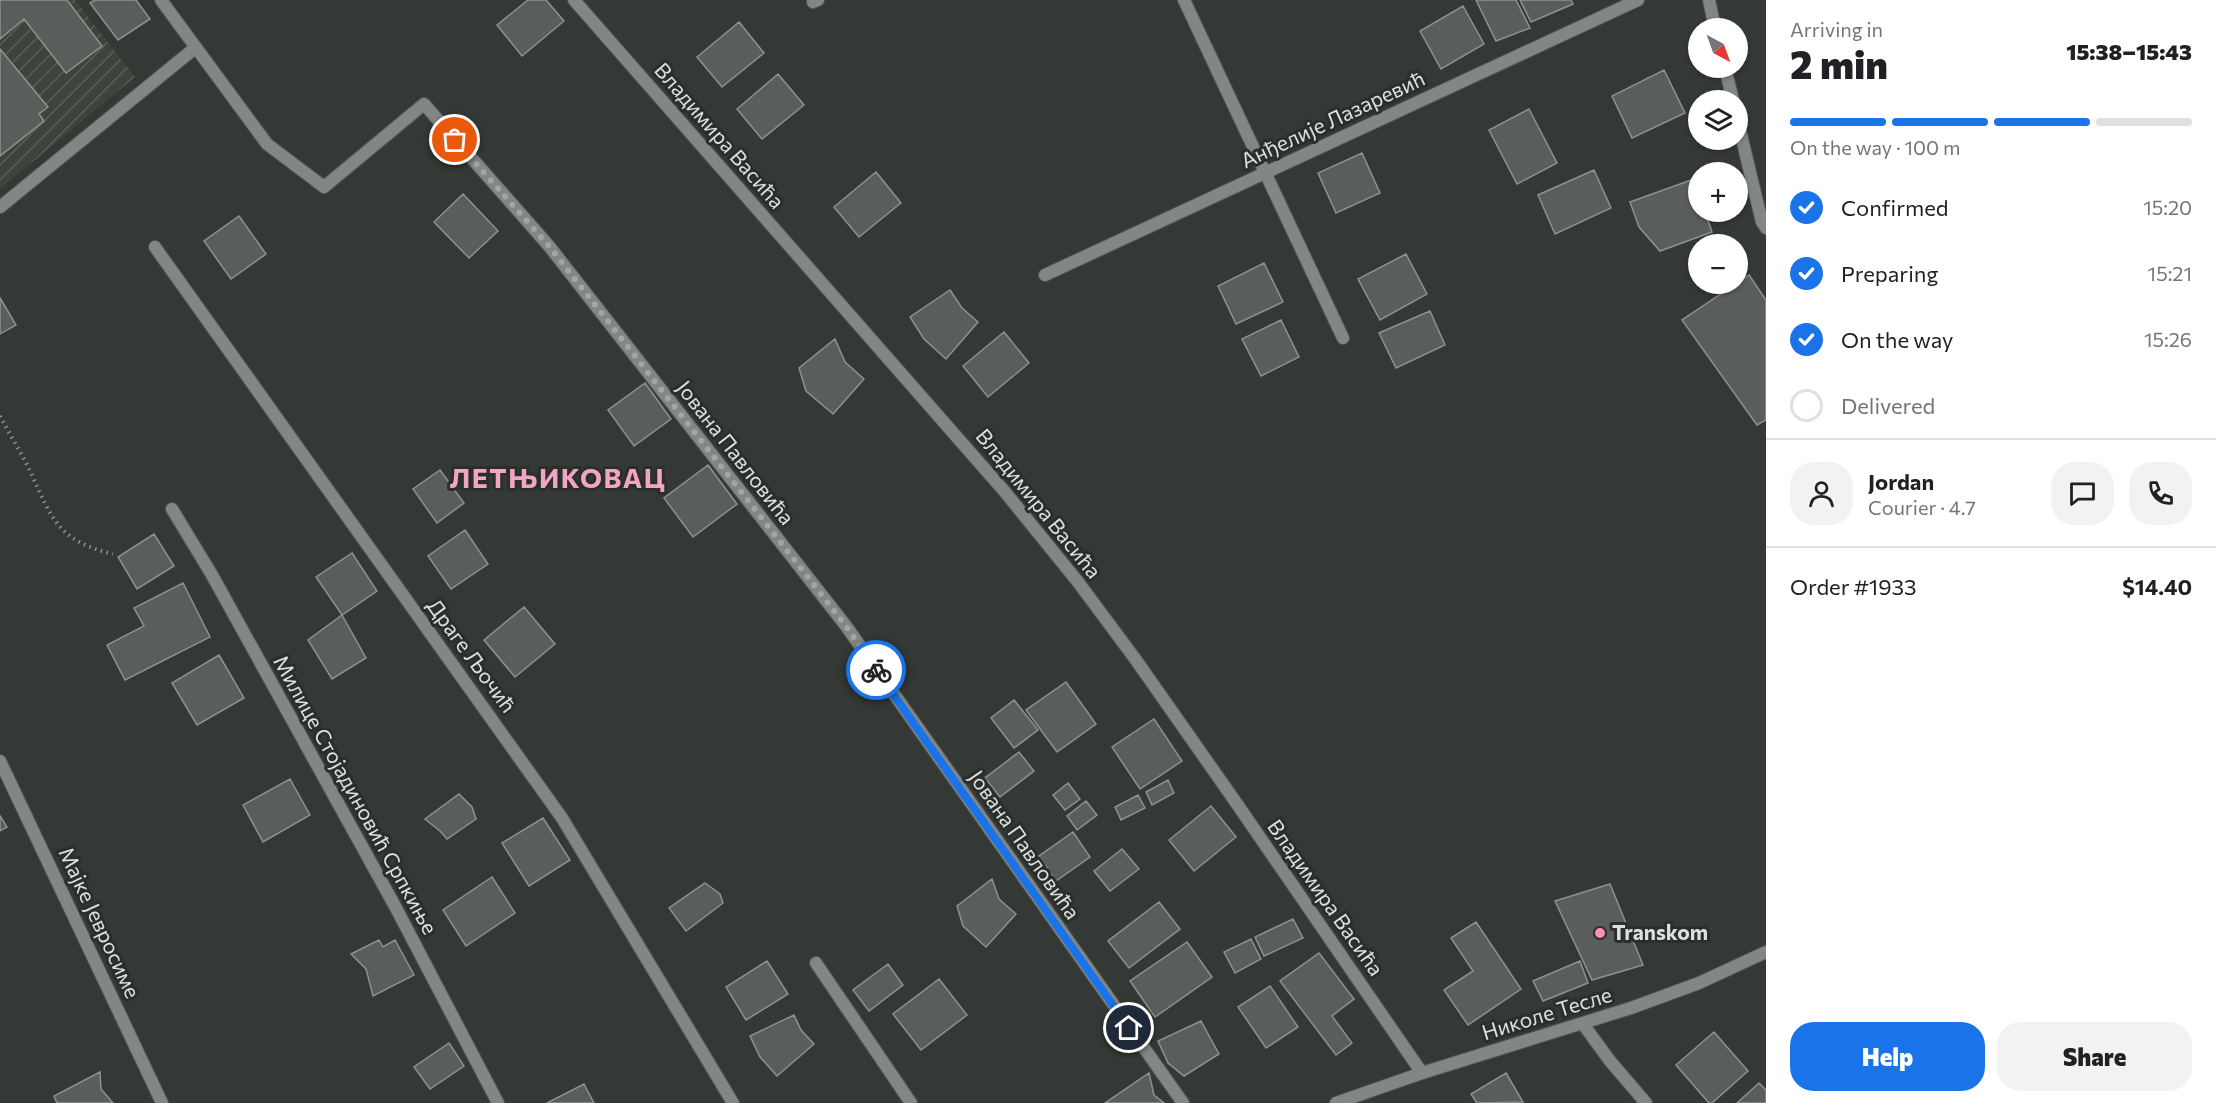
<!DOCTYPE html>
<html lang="en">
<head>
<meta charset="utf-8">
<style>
  :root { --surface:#fff; --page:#f2f2f2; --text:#202124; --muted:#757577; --line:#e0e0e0; --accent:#1a73e8 }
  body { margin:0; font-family:Commissioner,sans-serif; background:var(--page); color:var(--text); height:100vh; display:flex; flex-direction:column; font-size:22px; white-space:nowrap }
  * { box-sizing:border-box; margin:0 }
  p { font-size:20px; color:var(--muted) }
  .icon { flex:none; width:33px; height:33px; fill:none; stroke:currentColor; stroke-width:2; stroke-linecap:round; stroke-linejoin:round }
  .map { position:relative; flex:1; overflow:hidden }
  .drawer { display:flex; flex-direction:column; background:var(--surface); width:450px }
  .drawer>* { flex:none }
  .needle { width:39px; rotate:139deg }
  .controls { position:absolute; left:1688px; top:18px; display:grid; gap:12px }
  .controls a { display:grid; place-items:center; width:60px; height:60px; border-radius:50%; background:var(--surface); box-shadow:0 2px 4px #0004; font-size:30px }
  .pin { position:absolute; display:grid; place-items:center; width:51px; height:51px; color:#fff; margin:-26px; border:3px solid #fff; border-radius:50%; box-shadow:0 2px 6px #0007 }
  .courier { position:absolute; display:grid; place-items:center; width:60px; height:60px; margin:-30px; border:4px solid #1a73e8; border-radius:50%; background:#fff; color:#222; box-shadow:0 2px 8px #0007 }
  .summary em { font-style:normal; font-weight:800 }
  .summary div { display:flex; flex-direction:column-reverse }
  .summary { display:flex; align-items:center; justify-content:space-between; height:102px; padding:0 24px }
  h1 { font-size:39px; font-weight:800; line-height:45px }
  .bar { display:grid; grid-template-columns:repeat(4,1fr); gap:9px 6px; align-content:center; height:72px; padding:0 24px }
  .bar i { height:8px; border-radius:4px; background:var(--line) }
  .bar .selected { background:var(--accent) }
  .bar p { grid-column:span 4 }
  .line { display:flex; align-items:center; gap:15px; padding:0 24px; border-top:2px solid var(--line) }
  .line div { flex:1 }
  .round { display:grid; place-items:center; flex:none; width:63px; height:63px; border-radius:24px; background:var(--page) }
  ol { padding:0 24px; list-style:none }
  li { display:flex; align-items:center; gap:18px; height:66px }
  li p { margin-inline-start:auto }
  li .icon { padding:6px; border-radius:50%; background:var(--accent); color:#fff; stroke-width:4 }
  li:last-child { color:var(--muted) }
  li i { width:33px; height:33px; border:3px solid var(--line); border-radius:50% }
  .button { display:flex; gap:12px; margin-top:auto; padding:12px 24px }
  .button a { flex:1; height:69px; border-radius:24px; background:var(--accent); color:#fff; font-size:24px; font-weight:800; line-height:69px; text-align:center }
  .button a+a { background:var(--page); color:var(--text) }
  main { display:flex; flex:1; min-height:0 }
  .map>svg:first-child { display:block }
</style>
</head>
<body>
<main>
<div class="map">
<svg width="1766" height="1103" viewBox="0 0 1766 1103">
  <defs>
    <pattern id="industrial-furrows" width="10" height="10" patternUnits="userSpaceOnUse" patternTransform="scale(1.5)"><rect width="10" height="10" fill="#3c443c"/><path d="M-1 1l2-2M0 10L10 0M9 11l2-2" fill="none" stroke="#585f58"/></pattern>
  </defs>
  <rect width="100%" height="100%" fill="#353935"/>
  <path fill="url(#industrial-furrows)" d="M0 0H75L135 77 0 189Z"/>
  <path fill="#5a5e5a" stroke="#8e928e" stroke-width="1.5" d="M0 0H67L102 46 66 73 24 19 0 39Z
    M95 0H136L150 19 118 40 90 3Z
    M528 0H546L564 21 522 56 497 25Z
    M1476 0H1516L1530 28 1496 41Z
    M1520 0H1571L1573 4 1531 22Z
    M1463 6 1484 44 1441 69 1420 31Z
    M739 22 764 53 722 87 697 57Z
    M0 49 48 107 39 114 44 121 0 156Z
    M1664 70 1685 113 1632 138 1612 96Z
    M778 74 804 105 762 139 737 109Z
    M1529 109 1557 163 1517 184 1489 130Z
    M1362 153 1380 193 1336 213 1318 173Z
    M1594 170 1611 208 1555 234 1538 195Z
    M876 172 901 203 859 237 834 207Z
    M1694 179 1698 192V212H1705L1712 232 1660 251 1639 227 1630 202Z
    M463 194 498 231 469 258 434 222Z
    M239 216 266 254 231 279 204 241Z
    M1406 254 1427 294 1380 320 1358 279Z
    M1264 263 1283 302 1236 324 1218 286Z
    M1749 275 1766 300V420L1757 425 1682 320Z
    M950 290 962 308 978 322 946 359 924 339 910 317Z
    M0 298 16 325 0 334Z
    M1430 311 1445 345 1396 368 1379 333Z
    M1281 320 1299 357 1261 376 1242 339Z
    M1004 332 1029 363 988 397 963 366Z
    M835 339 845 362 864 379 833 414 806 391 799 368Z
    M645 383 671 419 634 446 608 410Z
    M708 465 737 504 693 537 664 498Z
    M440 470 464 503 437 523 413 489Z
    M465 530 488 564 451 589 428 556Z
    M154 534 174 566 137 589 118 557Z
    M352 553 377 591 342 615 316 577Z
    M183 583 210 637 125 680 107 645 144 626 134 608Z
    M524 607 555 644 515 677 484 640Z
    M342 615 366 658 332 679 308 640Z
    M219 655 244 698 197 725 172 683Z
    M1066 682 1096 724 1057 752 1026 710Z
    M1014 700 1038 730 1014 748 991 718Z
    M1154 719 1182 761 1140 789 1112 747Z
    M1019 752 1034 771 1000 797 985 778Z
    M290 779 310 815 263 842 243 805Z
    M1168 780 1174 793 1152 805 1146 792Z
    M1068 783 1080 799 1065 810 1053 795Z
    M459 794 472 807 476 819 447 839 440 831 425 819Z
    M1138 795 1145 808 1121 820 1115 807Z
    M1086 801 1097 815 1077 830 1067 816Z
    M1211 806 1236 837 1194 871 1169 840Z
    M0 816 7 827 0 831Z
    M543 818 570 860 529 886 502 843Z
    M1073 832 1090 857 1056 881 1039 856Z
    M1122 849 1139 869 1110 891 1094 871Z
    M492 877 515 913 466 946 443 910Z
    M992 879 999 899 1016 914 986 947 963 926 957 906Z
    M705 883 720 894 723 903 686 931 669 908Z
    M1610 884 1643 965 1592 980 1555 901Z
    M1159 902 1180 929 1129 968 1108 941Z
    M1293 919 1303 938 1264 956 1255 937Z
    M1476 922 1521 989 1468 1025 1444 990 1473 971 1451 938Z
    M1251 939 1261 959 1235 973 1224 952Z
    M379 940 383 947 395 940 414 975 373 996 366 969 351 954Z
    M1187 942 1212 977 1155 1017 1130 981Z
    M1319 953 1354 999 1332 1016 1352 1043 1336 1055 1280 981Z
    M767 961 788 994 746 1020 726 987Z
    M1580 961 1588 983 1543 1001 1533 981Z
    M888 964 903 985 869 1011 853 990Z
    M939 979 967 1015 921 1050 893 1014Z
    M1270 986 1298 1027 1266 1048 1238 1007Z
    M794 1015 801 1030 814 1044 777 1076 760 1057 750 1036Z
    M1201 1021 1219 1054 1184 1076 1168 1063 1158 1041Z
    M1714 1032 1748 1071 1712 1103H1709L1676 1065Z
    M449 1043 464 1066 430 1089 414 1067Z
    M100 1072 101 1089 113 1103H57L54 1096Z
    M1149 1073 1154 1095 1164 1103H1105Z
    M1506 1073 1523 1102 1477 1103 1471 1094Z
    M1759 1083 1766 1090V1103H1737Z
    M584 1084 594 1103H547Z"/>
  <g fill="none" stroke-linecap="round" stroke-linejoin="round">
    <g stroke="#535652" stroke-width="14">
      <path id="minor" d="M161 0 267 144 324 187 424 104 549 246 846 626 1183 1103
        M574 0 1005 492 1078 582 1136 660 1237 804 1422 1073
        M1184 0 1343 338
        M1709 0 1715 28
        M813 2 818 0
        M1725 68 1733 100
        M1737 118 1762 222 1766 228
        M0 207 195 48
        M155 247 562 818 733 1103
        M1045 275 1638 0
        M172 509 212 575 396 908 498 1103
        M0 761 162 1103
        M816 963 911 1103
        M1583 1024 1610 1061 1646 1103"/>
    </g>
    <g stroke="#535652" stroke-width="14">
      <path id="tertiary" d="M1336 1103 1422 1073 1631 1008 1699 983 1766 952"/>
    </g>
    <path stroke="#8f928f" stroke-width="4" stroke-dasharray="1.5 4.5" stroke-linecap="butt" d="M0 416C10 435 22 454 31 473 52 520 59 541 113 554"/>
    <use href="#minor" stroke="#838783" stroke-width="12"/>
    <use href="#tertiary" stroke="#838783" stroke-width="12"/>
  </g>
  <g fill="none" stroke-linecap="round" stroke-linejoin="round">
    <path stroke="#a3a6a3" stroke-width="6" stroke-dasharray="0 10.8" d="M455 140 549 246 846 626 876 670"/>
    <path stroke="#1a73e8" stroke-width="8" d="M876 670 1129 1028"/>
  </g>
  <circle fill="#fd8ebe" stroke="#2b2f2b" stroke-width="2" cx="1600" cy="933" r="6"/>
  <g text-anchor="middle" stroke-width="6" stroke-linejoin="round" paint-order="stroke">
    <g font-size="21" fill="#dee0de" stroke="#2b2f2b">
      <text transform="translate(1333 120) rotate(-25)" y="7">Анђелије Лазаревић</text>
      <text transform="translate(719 136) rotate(49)" y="7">Владимира Васића</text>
      <text transform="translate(735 453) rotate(52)" y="7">Јована Павловића</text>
      <text transform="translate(1038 504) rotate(51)" y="7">Владимира Васића</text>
      <text transform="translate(471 656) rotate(54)" y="7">Драге Љочић</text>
      <text transform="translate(355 795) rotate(61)" y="7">Милице Стојадиновић Српкиње</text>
      <text transform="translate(1024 845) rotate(55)" y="7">Јована Павловића</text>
      <text transform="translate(1325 898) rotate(55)" y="7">Владимира Васића</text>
      <text transform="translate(99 923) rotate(65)" y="7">Мајке Јевросиме</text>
      <text transform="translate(1547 1014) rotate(-17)" y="7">Николе Тесле</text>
    </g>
    <g font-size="21" font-weight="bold" fill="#dee0de" stroke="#2b2f2b" text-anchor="start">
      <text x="1612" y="940">Transkom</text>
    </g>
    <g font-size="27" font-weight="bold" letter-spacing="1.5" fill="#f2a4c3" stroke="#2b2f2b">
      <text x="558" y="488">ЛЕТЊИКОВАЦ</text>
    </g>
  </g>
</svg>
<div class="controls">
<a><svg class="needle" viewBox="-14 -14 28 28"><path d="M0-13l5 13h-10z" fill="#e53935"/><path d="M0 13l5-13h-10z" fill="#757577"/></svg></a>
<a><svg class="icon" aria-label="layers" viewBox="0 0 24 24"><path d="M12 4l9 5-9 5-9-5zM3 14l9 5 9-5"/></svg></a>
<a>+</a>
<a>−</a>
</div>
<div class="pin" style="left:455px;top:140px;background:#ea580c"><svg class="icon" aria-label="bag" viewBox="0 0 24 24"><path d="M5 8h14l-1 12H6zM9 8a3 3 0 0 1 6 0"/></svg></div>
<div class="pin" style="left:1129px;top:1028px;background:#1f2937"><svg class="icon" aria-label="home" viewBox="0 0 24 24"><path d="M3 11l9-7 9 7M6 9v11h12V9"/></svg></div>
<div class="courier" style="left:876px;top:670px"><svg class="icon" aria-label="bike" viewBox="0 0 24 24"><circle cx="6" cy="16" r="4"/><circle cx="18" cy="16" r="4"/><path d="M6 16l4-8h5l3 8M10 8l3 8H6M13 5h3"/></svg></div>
</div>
<section class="drawer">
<div class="summary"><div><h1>2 min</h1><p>Arriving in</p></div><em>15:38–15:43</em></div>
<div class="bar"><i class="selected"></i><i class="selected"></i><i class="selected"></i><i></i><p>On the way · 100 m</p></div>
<ol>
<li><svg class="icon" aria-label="check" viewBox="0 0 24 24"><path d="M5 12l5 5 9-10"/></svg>Confirmed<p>15:20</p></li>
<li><svg class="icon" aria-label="check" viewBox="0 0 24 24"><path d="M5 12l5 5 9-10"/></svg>Preparing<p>15:21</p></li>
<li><svg class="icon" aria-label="check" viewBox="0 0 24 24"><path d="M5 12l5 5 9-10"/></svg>On the way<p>15:26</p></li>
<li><i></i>Delivered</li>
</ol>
<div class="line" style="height:108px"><a class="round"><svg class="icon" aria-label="person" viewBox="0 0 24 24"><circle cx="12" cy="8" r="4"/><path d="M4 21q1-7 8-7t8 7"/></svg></a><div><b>Jordan</b><p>Courier · 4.7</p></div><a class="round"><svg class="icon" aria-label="chat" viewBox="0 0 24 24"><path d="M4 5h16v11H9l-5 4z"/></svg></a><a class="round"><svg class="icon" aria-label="phone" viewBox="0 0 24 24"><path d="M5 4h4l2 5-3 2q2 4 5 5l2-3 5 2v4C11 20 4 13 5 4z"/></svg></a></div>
<div class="line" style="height:78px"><div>Order #1933</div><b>$14.40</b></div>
<div class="button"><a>Help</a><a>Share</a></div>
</section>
</main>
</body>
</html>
